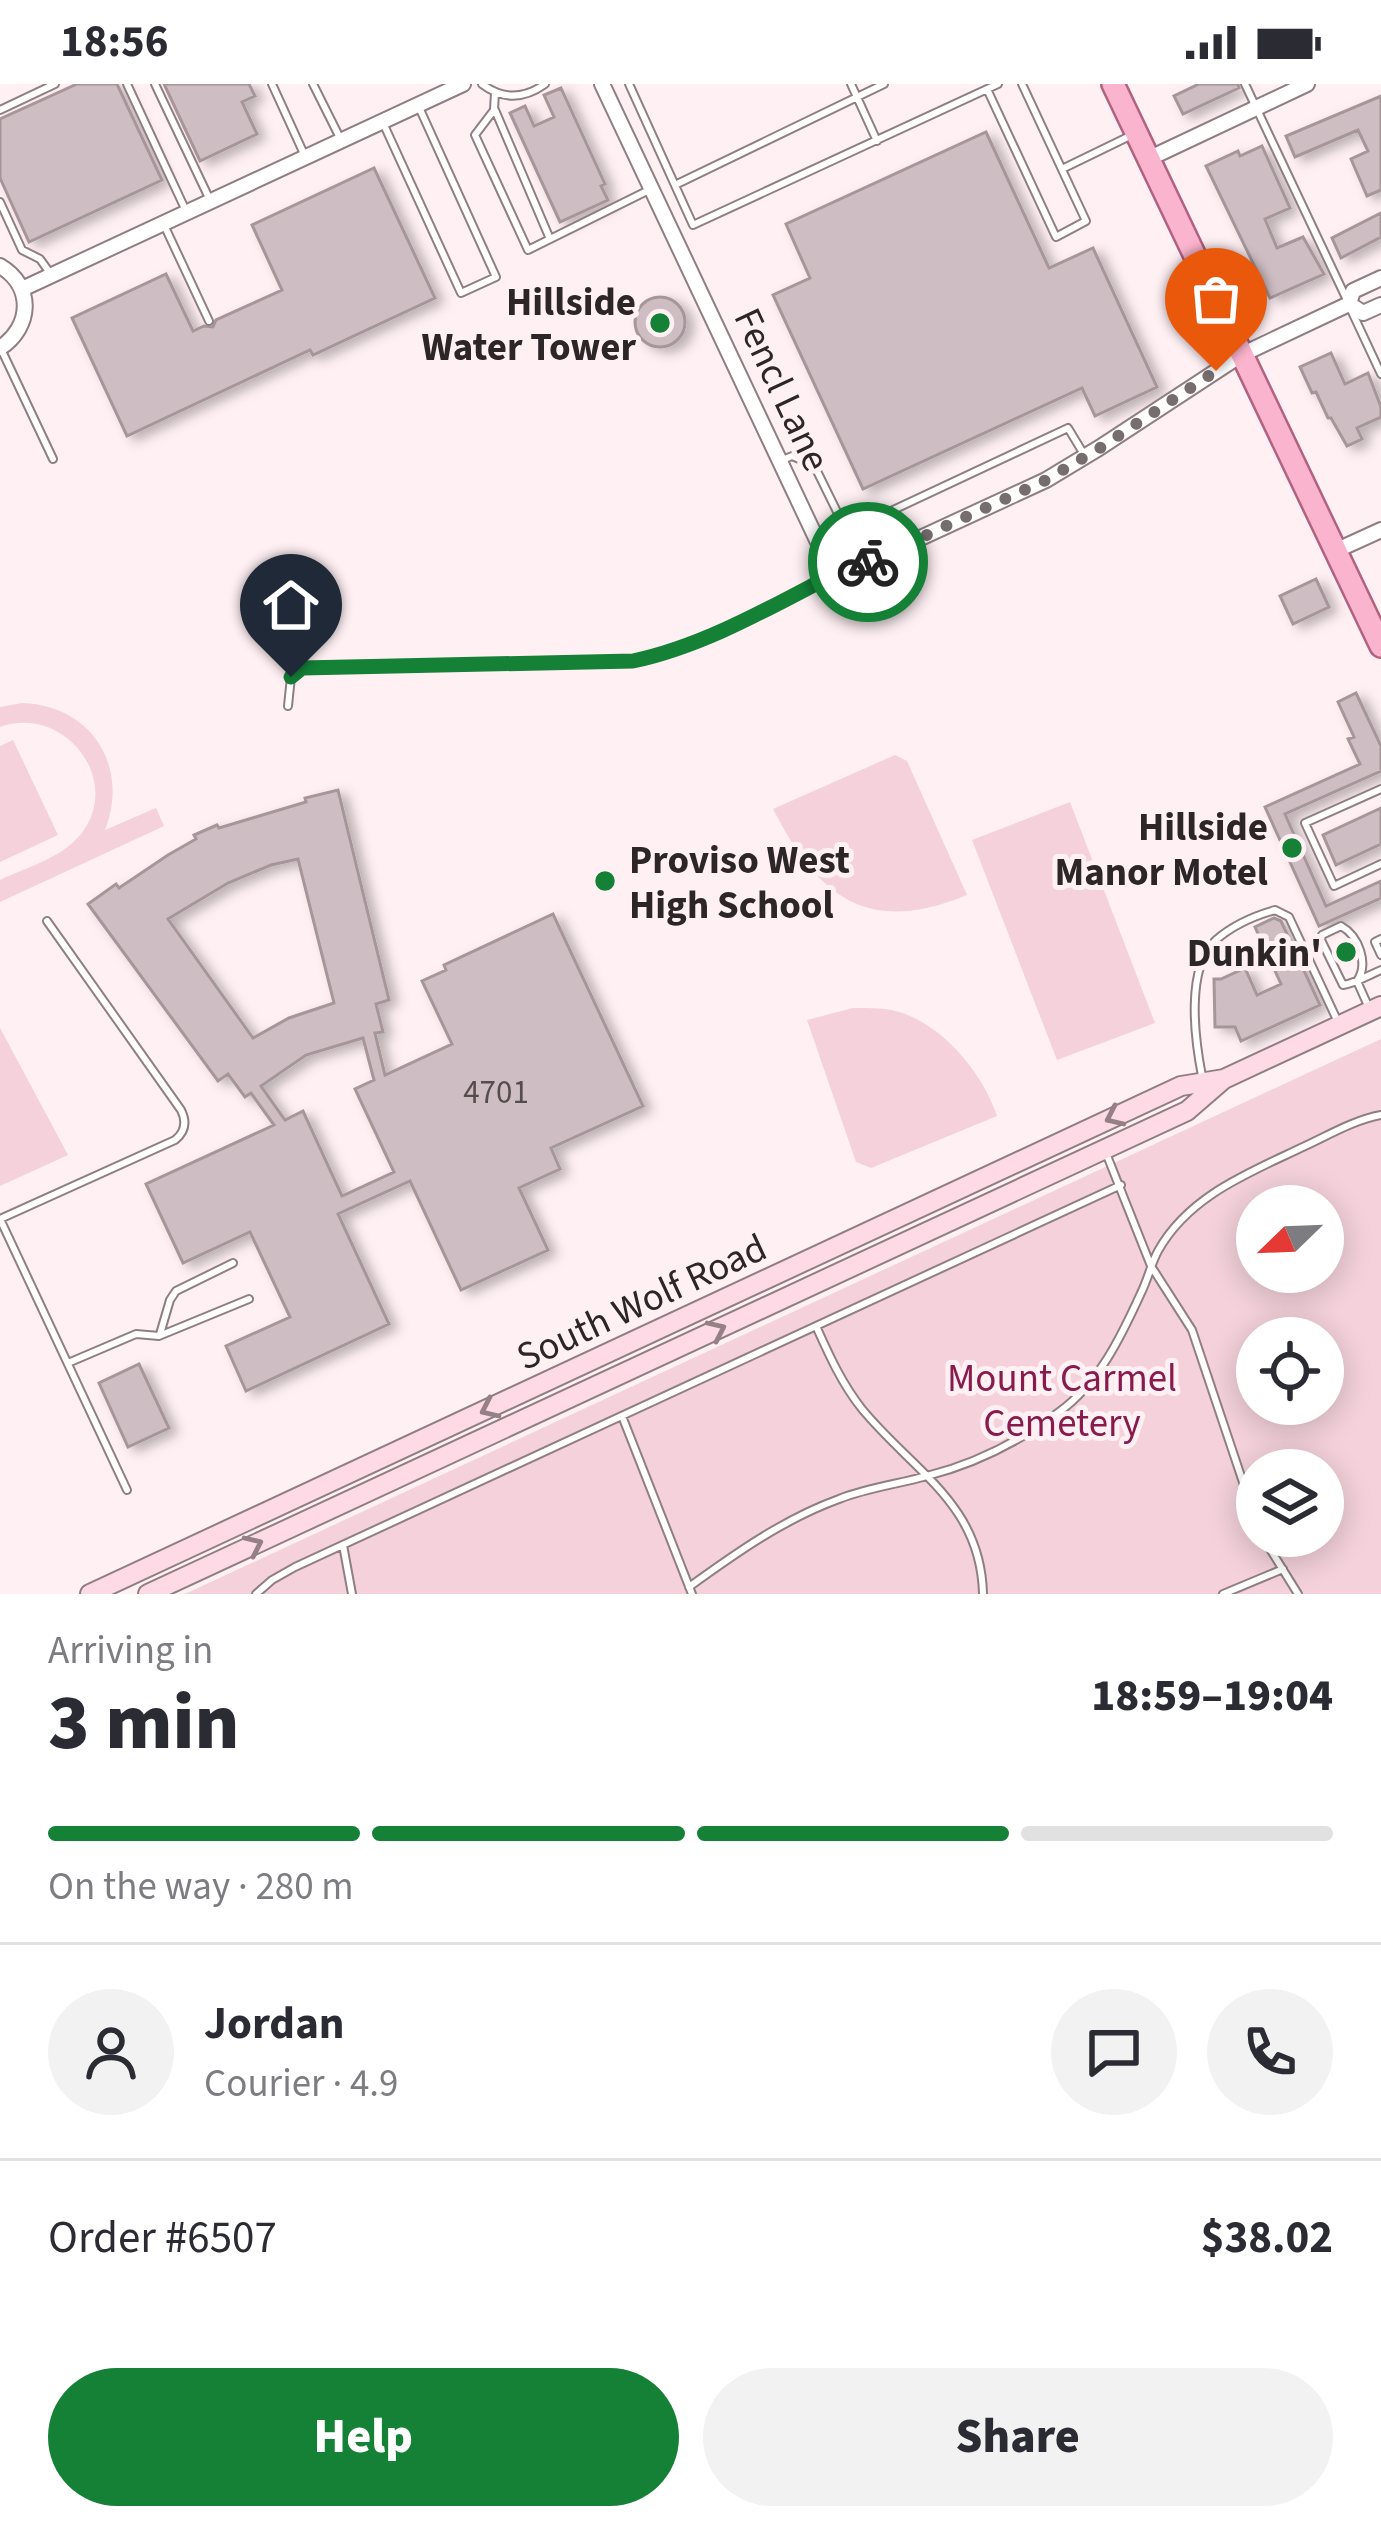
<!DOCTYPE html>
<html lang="en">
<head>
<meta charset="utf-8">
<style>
  :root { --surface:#fff; --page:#f2f2f3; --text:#2b2b33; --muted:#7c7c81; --line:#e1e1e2; --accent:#148137 }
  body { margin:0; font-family:"Source Sans 3",sans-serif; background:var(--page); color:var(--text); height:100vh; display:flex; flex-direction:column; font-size:45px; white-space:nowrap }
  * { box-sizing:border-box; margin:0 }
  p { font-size:39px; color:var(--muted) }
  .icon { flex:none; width:66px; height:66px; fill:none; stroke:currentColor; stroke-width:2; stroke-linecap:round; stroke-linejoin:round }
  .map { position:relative; height:1510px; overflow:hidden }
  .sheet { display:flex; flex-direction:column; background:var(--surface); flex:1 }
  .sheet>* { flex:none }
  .needle { width:78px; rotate:247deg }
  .tools { position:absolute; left:1236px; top:1101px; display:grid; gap:24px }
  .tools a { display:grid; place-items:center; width:108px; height:108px; border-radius:50%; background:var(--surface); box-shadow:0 6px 30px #0003; font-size:60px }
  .pin { position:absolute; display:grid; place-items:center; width:102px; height:102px; color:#fff; margin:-123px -51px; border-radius:50% 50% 50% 0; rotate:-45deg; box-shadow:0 0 12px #0007 }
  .pin .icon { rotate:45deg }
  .courier { position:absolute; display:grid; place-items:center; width:120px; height:120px; margin:-60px; border:9px solid #148137; border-radius:50%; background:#fff; color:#222; box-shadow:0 3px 15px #0007 }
  .summary em { font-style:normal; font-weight:800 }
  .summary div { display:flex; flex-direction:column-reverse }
  .summary { display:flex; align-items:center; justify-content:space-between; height:204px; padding:0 48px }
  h1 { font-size:78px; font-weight:800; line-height:90px }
  .bar { display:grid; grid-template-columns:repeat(4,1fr); gap:18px 12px; align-content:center; height:144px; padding:0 48px }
  .bar i { height:15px; border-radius:9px; background:var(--line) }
  .bar .on { background:var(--accent) }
  .bar p { grid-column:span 4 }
  .line { display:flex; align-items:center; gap:30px; padding:0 48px; border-top:3px solid var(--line) }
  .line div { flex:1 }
  .round { display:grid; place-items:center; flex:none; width:126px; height:126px; border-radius:63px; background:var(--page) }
  .action { display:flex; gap:24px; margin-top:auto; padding:24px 48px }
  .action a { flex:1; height:138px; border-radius:72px; background:var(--accent); color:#fff; font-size:48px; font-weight:800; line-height:138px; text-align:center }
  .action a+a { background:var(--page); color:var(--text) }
  .status { display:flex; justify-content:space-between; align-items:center; height:84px; padding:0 60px; background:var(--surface); direction:ltr }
  .status svg { height:33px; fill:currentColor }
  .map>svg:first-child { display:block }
</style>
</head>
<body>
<div class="status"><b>18:56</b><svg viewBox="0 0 49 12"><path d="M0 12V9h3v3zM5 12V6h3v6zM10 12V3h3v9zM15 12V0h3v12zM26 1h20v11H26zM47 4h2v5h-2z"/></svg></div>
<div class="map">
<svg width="1381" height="1510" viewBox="0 0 1381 1510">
  <defs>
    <filter id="shadow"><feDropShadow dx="8" dy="4.5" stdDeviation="6" flood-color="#0004"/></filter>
  </defs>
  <rect width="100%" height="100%" fill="#fff0f4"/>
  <path fill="#f4d1db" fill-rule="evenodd" d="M22 619C91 621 130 682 105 746L156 724 164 742 0 818V796C27 783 62 774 81 750 124 695 63 620 0 643V623Z
    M13 656 58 751 0 778V662Z
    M895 671 907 677 967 811C867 852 819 814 773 725Z
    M1070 718 1155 939 1057 976 972 756Z
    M853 924C866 924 879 924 892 926 940 937 982 987 997 1032L871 1084 856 1078 807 936Z
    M0 944 68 1071 0 1102Z
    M1381 955V1510H185ZM1257 1122H1323V1188H1257ZM1257 1254H1323V1320H1257ZM1257 1386H1323V1452H1257Z"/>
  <path fill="#cebdc2" stroke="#a6969a" stroke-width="3" fill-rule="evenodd" filter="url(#shadow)" d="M77 0H117L162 96 29 158 0 94V35Z
    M164 0H249L255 12 242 18 257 50 200 77Z
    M1199 0H1238L1239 4 1183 30 1174 12Z
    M561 4 605 100 601 102 608 116 560 138 510 29 525 22 534 42 554 33 544 11Z
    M1381 12V106L1367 112 1351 75 1368 67 1358 46 1295 73 1286 52Z
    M986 48 1049 184 1093 164 1157 303 1095 332 1082 304 863 405 773 211 810 194 786 140Z
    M1262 62 1290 124 1265 135 1277 164 1303 153 1324 190 1270 214 1206 82 1238 67 1240 72Z
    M374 84 435 214 313 271 310 266 127 352 72 234 166 190 193 247 204 242 213 243 216 236 282 206 252 141Z
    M1381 129V153L1341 174 1332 154Z
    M635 238a25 25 0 1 1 50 0a25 25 0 1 1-50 0Z
    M1331 269 1345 300 1368 289 1381 323V333L1357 344 1362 355 1347 362 1331 334H1328L1316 308 1312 309 1300 283Z
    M1316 495 1329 523 1293 540 1280 512Z
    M1356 609 1381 662V687L1285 730 1326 822 1381 797V814L1319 842 1265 723 1360 680 1348 655 1354 653 1338 618Z
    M338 706 389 916 376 920 383 948 375 949 385 991 452 960 422 897 446 886 444 881 553 830 643 1022 551 1064 560 1085 519 1104 548 1166 461 1206 410 1097 338 1130 389 1240 246 1307 226 1262 290 1233 250 1148 183 1179 146 1100 274 1041 251 1009 245 1013 228 990 218 997 88 820 116 800 119 804 168 771 196 755 194 751 217 741 219 744 306 718 305 714ZM298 775 334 919 289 934 253 954 168 835 228 799 271 781ZM363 954 374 996 355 1005 394 1088 342 1112 303 1027 285 1036 261 1002 306 971Z
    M1381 724V760L1336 781 1323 751Z
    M1274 834 1281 837 1320 921 1241 957 1235 943H1215L1214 895H1221L1245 884 1257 911 1281 900 1255 843Z
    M139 1280 169 1344 128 1363 99 1299Z"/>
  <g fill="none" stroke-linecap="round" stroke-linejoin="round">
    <g stroke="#8f7f83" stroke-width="10">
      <path id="service" d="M127 0 186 127
        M155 0 209 114
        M272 0 304 70
        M313 0 341 56
        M482 0C503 16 524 15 545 0
        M629 0 693 141 998 0
        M851 0 877 57
        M1245 0 1347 216
        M987 5 1056 153 1086 137 1022 0
        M495 8 494 26 475 51 528 166 651 105
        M0 26 55 0
        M495 26 550 155
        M384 41 461 209 496 193 418 21
        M1062 85 1134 50
        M675 101 884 0
        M0 118 22 166 40 175 50 189
        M165 143 209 237
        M1352 228 1381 290
        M2 267 53 375
        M780 377 792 372 814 381 846 446 874 435
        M888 465 874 435 1068 344 1085 372
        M288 622 291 593 302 584 633 577C708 562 779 518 847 484
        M1381 705 1305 739 1334 802 1381 780
        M1381 855 1375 858 1381 871
        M1369 924 1357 897C1369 880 1359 852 1341 842L1322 851 1321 856 1343 901C1356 899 1369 891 1381 886
        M1202 992C1195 956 1185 884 1216 856 1233 841 1254 832 1275 826L1289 833 1338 938
        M1106 1069 1151 1182 1192 1246 1257 1440
        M0 1135 175 1056C185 1048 187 1038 181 1026L47 837
        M0 1135 127 1406
        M816 1242C829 1271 842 1300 862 1325 913 1387 981 1420 983 1510
        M160 1250 170 1216 176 1207 233 1179
        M68 1279 136 1250 159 1252 249 1215
        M622 1332 692 1510
        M1262 1452 1298 1510
        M343 1461 352 1510
        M689 1503C736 1469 784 1435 839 1415 867 1404 898 1400 927 1392 974 1380 1020 1357 1059 1328 1099 1299 1121 1253 1141 1209 1148 1195 1151 1180 1158 1167 1189 1111 1251 1088 1305 1062 1329 1051 1354 1036 1381 1031
        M256 1510 272 1496 295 1483 1121 1101
        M1223 1510 1283 1485"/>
    </g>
    <g stroke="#8f7f83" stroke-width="18">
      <path id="minor" d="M602 0 817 456C828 475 839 484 862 481L1046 396 1099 364 1241 271 1349 220 1353 207 1381 194
        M1148 75 1307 0
        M0 182C34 202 32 243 0 264
        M22 205 463 0
        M1349 220 1363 229 1381 221
        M1335 467 1381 446"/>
    </g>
    <g stroke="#8f7f83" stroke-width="22">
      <path id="secondary" d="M90 1510 1181 1002 1224 995 1381 922
        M148 1510 1187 1027 1224 995"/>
    </g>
    <g stroke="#b1627e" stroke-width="26">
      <path id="primary" d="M1113 0 1381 562"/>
    </g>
    <use href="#service" stroke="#fff" stroke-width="6"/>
    <use href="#minor" stroke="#fff" stroke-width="14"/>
    <use href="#secondary" stroke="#fddae6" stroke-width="18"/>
    <use href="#primary" stroke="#fbb4cd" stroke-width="21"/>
  </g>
  <defs><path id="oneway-chevron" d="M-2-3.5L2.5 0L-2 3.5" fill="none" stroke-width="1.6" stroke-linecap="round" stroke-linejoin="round" transform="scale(3)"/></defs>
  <g stroke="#958087">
    <use href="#oneway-chevron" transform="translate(1114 1033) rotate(155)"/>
    <use href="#oneway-chevron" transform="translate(717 1246) rotate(-25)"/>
    <use href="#oneway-chevron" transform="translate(489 1325) rotate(155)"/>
    <use href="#oneway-chevron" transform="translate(254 1461) rotate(-25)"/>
  </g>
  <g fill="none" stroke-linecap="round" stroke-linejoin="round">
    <path stroke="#766d6f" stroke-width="12" stroke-dasharray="0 21.6" d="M868 478 1046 396 1100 364 1216 287"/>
    <path stroke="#148137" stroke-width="15" d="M291 593 302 584 633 577C709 561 781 517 850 482L868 478"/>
  </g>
  <g fill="#148137" stroke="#fff0f4" stroke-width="4.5">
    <circle cx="660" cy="239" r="12"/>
    <circle cx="1292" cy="764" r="12"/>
    <circle cx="605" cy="797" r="12"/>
    <circle cx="1346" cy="868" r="12"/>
  </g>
  <g text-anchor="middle" stroke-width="10" stroke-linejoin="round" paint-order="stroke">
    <g font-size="33" fill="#554c4e">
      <text x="496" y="1019">4701</text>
    </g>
    <g font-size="39" font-weight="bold" fill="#2d2628" stroke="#fff0f4" text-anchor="end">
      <text x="636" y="231">Hillside<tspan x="636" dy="45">Water Tower</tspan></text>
      <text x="1268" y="756">Hillside<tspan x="1268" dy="45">Manor Motel</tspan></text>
      <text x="629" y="789" text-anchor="start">Proviso West<tspan x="629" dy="45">High School</tspan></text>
      <text x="1322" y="882">Dunkin'</text>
    </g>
    <g font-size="39" fill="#2d2628" stroke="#fff0f4">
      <text transform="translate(783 305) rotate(65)" y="14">Fencl Lane</text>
      <text transform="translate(641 1217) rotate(-25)" y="14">South Wolf Road</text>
    </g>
    <g font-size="39" fill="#881a4c" stroke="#fff0f4">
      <text x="1062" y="1307">Mount Carmel<tspan x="1062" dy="45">Cemetery</tspan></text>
    </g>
  </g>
</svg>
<div class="tools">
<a><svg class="needle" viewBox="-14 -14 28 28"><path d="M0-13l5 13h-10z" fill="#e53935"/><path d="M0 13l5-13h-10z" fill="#7c7c81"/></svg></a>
<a><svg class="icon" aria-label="locate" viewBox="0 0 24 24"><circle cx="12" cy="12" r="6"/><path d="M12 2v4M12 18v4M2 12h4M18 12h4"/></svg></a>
<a><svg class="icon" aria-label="layers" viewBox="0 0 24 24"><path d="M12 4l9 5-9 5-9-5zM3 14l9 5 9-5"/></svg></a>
</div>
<div class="pin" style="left:1216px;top:287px;background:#ea580c"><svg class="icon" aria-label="bag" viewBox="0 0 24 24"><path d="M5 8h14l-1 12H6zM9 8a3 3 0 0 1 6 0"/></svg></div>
<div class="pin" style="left:291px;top:593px;background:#1f2937"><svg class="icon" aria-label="home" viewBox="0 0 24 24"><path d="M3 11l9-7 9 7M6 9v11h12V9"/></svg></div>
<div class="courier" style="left:868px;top:478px"><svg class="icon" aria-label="bike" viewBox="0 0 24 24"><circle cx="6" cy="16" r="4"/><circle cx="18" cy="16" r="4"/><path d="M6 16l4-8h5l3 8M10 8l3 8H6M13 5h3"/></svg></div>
</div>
<section class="sheet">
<div class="summary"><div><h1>3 min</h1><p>Arriving in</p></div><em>18:59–19:04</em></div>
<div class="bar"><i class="on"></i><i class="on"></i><i class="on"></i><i></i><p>On the way · 280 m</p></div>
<div class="line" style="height:216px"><a class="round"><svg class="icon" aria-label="person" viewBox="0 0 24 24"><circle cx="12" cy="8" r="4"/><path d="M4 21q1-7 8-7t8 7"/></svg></a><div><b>Jordan</b><p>Courier · 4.9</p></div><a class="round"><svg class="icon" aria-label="chat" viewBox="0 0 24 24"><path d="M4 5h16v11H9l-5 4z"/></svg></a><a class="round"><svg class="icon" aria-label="phone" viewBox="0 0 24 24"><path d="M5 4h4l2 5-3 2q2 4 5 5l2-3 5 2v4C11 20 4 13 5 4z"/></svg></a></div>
<div class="line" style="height:156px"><div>Order #6507</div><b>$38.02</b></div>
<div class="action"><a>Help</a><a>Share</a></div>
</section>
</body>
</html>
